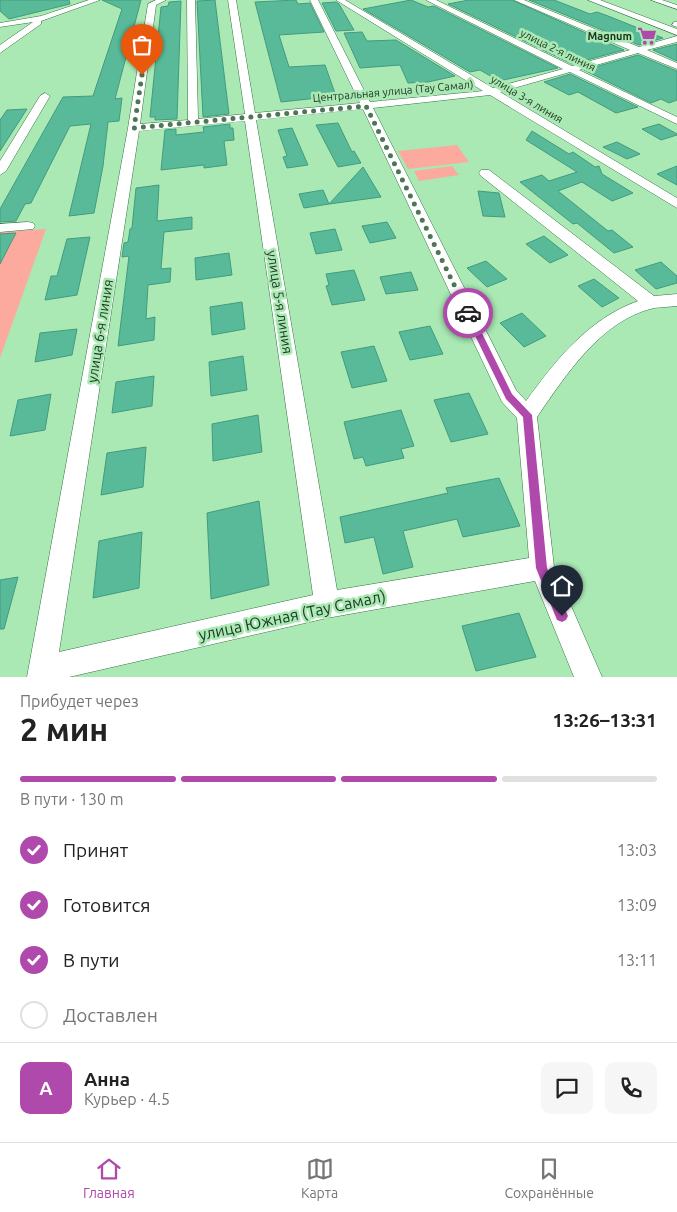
<!DOCTYPE html>
<html lang="ru">
<head>
<meta charset="utf-8">
<style>
  :root { --surface:#fff; --page:#f6f6f6; --text:#222; --muted:#767676; --line:#e0e0e0; --accent:#b049ac }
  body { margin:0; font-family:Ubuntu,sans-serif; background:var(--page); color:var(--text); height:100vh; display:flex; flex-direction:column; font-size:19px; white-space:nowrap }
  * { box-sizing:border-box; margin:0 }
  p { font-size:16px; color:var(--muted) }
  .icon { flex:none; width:28px; height:28px; fill:none; stroke:currentColor; stroke-width:2; stroke-linecap:round; stroke-linejoin:round }
  .map { position:relative; height:677px; overflow:hidden }
  .details { display:flex; flex-direction:column; background:var(--surface); flex:1 }
  .details>* { flex:none }
  .pin { position:absolute; display:grid; place-items:center; width:42px; height:42px; color:#fff; margin:-51px -21px; border-radius:50% 50% 50% 0; rotate:-45deg; box-shadow:0 0 5px #0007 }
  .pin .icon { rotate:45deg }
  .courier { position:absolute; display:grid; place-items:center; width:50px; height:50px; margin:-25px; border:4px solid #b049ac; border-radius:50%; background:#fff; color:#222; box-shadow:0 1px 6px #0007 }
  .overview em { font-style:normal; font-weight:700 }
  .overview div { display:flex; flex-direction:column-reverse }
  .overview { display:flex; align-items:center; justify-content:space-between; height:85px; padding:0 20px }
  h1 { font-size:32px; font-weight:700; line-height:38px }
  .bar { display:grid; grid-template-columns:repeat(4,1fr); gap:8px 5px; align-content:center; height:60px; padding:0 20px }
  .bar i { height:6px; border-radius:4px; background:var(--line) }
  .bar .current { background:var(--accent) }
  .bar p { grid-column:span 4 }
  .line { display:flex; align-items:center; gap:12px; padding:0 20px; border-top:1px solid var(--line) }
  .line div { flex:1 }
  .round { display:grid; place-items:center; flex:none; width:52px; height:52px; border-radius:10px; background:var(--page) }
  ol { padding:0 20px; list-style:none }
  li { display:flex; align-items:center; gap:15px; height:55px }
  li p { margin-inline-start:auto }
  li .icon { padding:5px; border-radius:50%; background:var(--accent); color:#fff; stroke-width:4 }
  li:last-child { color:var(--muted) }
  li i { width:28px; height:28px; border:2px solid var(--line); border-radius:50% }
  .menu { display:flex; justify-content:space-around; align-items:center; height:70px; border-top:1px solid var(--line); background:var(--surface); font-size:14px; color:var(--muted) }
  .menu a { display:grid; justify-items:center; gap:2px }
  .menu .current { color:var(--accent) }
  .map>svg:first-child { display:block }
</style>
</head>
<body>
<div class="map">
<svg width="677" height="677" viewBox="0 0 677 677">
  <rect width="100%" height="100%" fill="#aae9b4"/>
  <path fill="#fcaa9d" d="M457 145 469 162 408 169 398 151Z
    M452 166 459 175 419 181 414 171Z
    M46 229 0 358V232Z"/>
  <path fill="#59ba9a" stroke="#429b7e" d="M0 0H69L70 4 9 19 0 11Z
    M102 0H141L115 99 122 98 119 121 108 122 103 166 94 213 69 216 91 124 70 126 31 203 25 204 16 221 0 222V209L63 97 93 96 122 9Z
    M215 0 229 114 203 117 197 1Z
    M296 0 298 4 310 3 324 32 279 35 289 67 325 65 336 96 281 102 255 2Z
    M411 0 428 7 434 6 558 68 499 81 480 70 470 72 363 9Z
    M469 0H512L624 50 572 64 448 4Z
    M529 0H554L590 14 597 12 608 16 663 38 639 45Z
    M181 1 177 119 155 120V117H150L161 7 168 6 169 2Z
    M336 2 339 4 354 30 336 31 322 3Z
    M362 32 367 41 396 40 455 76 428 82 408 83 400 65 360 68 344 33Z
    M677 44V61L653 50Z
    M638 55 677 71V100L669 103 661 99 651 103 584 70Z
    M570 74 638 107 616 113 578 92 569 95 544 82Z
    M27 109 0 151V120L7 110Z
    M338 123 352 152 354 151 361 163 338 167 316 125Z
    M230 124V128H233L234 140 224 141 227 165 204 168V165L161 170 165 130 176 129V135L204 132 203 127Z
    M659 124 677 134V135L661 140 642 129Z
    M292 128 308 165 287 168 283 157 287 156 278 130Z
    M532 131 569 154 573 152 595 167 599 166 602 174 633 193 612 201 582 182 558 191 608 231 612 230 633 247 614 253 577 223 573 224 520 182 542 175 549 181 577 172 526 140Z
    M617 142 640 154 627 159 603 147Z
    M677 166V185L657 174Z
    M363 167 381 197 329 204Z
    M159 185 157 221 192 217V229L164 232 161 269 171 268 170 282 148 285 146 319 155 317 154 340 118 346 129 256 122 257 124 243 128 242 130 229 132 228 136 188Z
    M323 190 329 204 304 208 299 194Z
    M478 191 499 193 505 217 483 216Z
    M387 222 396 238 370 243 362 226Z
    M335 229 342 250 316 254 310 233Z
    M16 233 0 264V234Z
    M544 236 568 255 550 263 526 244Z
    M90 237 77 295 45 300 51 276H57L67 239Z
    M229 253 232 275 196 280 195 258Z
    M486 261 507 279 487 287 467 268Z
    M661 262 677 276V283L656 289 635 270Z
    M354 270 365 300 332 305 326 286 329 285 326 274Z
    M411 272 418 290 386 294 380 277Z
    M594 279 619 298 602 307 578 286Z
    M242 302 245 329 212 335 210 307Z
    M522 313 546 336 524 347 500 323Z
    M430 326 443 354 410 360 399 332Z
    M77 329 72 355 35 362 40 333Z
    M374 346 387 381 352 388 341 352Z
    M243 356 247 390 211 396 209 362Z
    M154 376 152 406 112 413 116 382Z
    M469 393 488 434 451 442 434 400Z
    M51 394 45 430 10 436 18 400Z
    M401 410 414 446 401 449 404 458 366 466 363 457 354 459 344 422Z
    M258 415 262 452 213 461 212 424Z
    M146 447 143 487 101 495 107 453Z
    M499 478 520 526 463 537 457 519 403 531 413 567 383 574 374 537 345 543 340 517 448 493 446 488Z
    M259 501 269 585 211 599 207 513Z
    M142 532 139 588 93 598 99 541Z
    M18 577 4 629H0V580Z
    M519 613 536 657 476 671 462 626Z"/>
  <g fill="none" stroke-linecap="round" stroke-linejoin="round">
    <g stroke="#367244" stroke-width="1">
      <path id="minor" d="M89 0H100L41 21V24L0 53V45L33 22 0 27V23L41 16Z
        M156 0H166L156 5 140 124 188 120 187 0H195L198 119 245 114 228 0H236L255 113 360 103 310 0H318L370 102 483 91 336 0H345L493 88 563 69 426 0H436L572 66 630 50 514 0H524L639 47 677 36V42L647 50 677 63V69L638 53 579 70 677 117V124L570 72 500 92 677 198V208L490 95 373 108 516 390 526 401C556 360 588 319 638 301L481 176 479 173 481 170H489L654 296 677 294V306C669 307 661 307 654 308 601 320 566 375 537 417L554 567 602 677H574L535 581 327 618 69 677H27L128 128 148 4ZM363 109 502 402 517 418 529 558 337 590 256 120ZM245 121 313 595 59 652 139 131Z
        M651 0H662L677 5V9Z
        M674 22H677V27L672 25Z
        M45 93 50 96 6 171 0 175V161L40 96Z
        M28 222 33 223 35 226 33 229 0 232V224Z"/>
    </g>
    <g stroke="#367244" stroke-width="1">
      <path id="major" d="M588 0H600L677 29V35Z"/>
    </g>
    <use href="#minor" fill="#fff" fill-rule="evenodd"/>
    <use href="#major" fill="#fff" fill-rule="evenodd"/>
  </g>
  <path fill="#b049ac" d="M468 310 472 313 512 394 532 415 547 568 568 616 566 620 562 622 557 620 536 568 523 417 506 399 464 313Z"/>
  <g fill="none" stroke-linecap="round" stroke-linejoin="round">
    <path stroke="#4e7555" stroke-width="5" stroke-dasharray="0 9" d="M142 75 134 128 366 106 468 313"/>
  </g>
  <defs>
    <g id="supermarket-bare" transform="scale(1.5)"><path d="M-6-5.5h2.5l.6 2H6L4.5 2H-2.5L-4.4-4H-6ZM-1.5 3.2a1.3 1.3 0 1 0 .1 0ZM3 3.2a1.3 1.3 0 1 0 .1 0Z" fill="#b049ac" stroke="#aae9b4" stroke-width="2.5" paint-order="stroke"/></g>
  </defs>
  <g fill-rule="evenodd">
    <use href="#supermarket-bare" x="647" y="36"/>
  </g>
  <g text-anchor="middle" stroke-width="5" stroke-linejoin="round" paint-order="stroke">
    <g font-size="11" font-weight="bold" fill="#1d3622" stroke="#aae9b4" text-anchor="end">
      <text x="632" y="40">Magnum</text>
    </g>
    <g font-size="11" fill="#1d3622" stroke="#aae9b4">
      <text transform="translate(558 50) rotate(26)" y="4">улица 2-я линия</text>
      <text transform="translate(393 91) rotate(-5)" y="4">Центральная улица (Тау Самал)</text>
      <text transform="translate(527 99) rotate(31)" y="4">улица 3-я линия</text>
    </g>
    <g font-size="14" fill="#1d3622" stroke="#aae9b4">
      <text transform="translate(280 302) rotate(81)" y="5">улица 5-я линия</text>
      <text transform="translate(100 331) rotate(-81)" y="5">улица 6-я линия</text>
    </g>
    <g font-size="16" fill="#1d3622" stroke="#aae9b4">
      <text transform="translate(292 615) rotate(-12)" y="6">улица Южная (Тау Самал)</text>
    </g>
  </g>
</svg>
<div class="pin" style="left:142px;top:75px;background:#ea580c"><svg class="icon" aria-label="bag" viewBox="0 0 24 24"><path d="M5 8h14l-1 12H6zM9 8a3 3 0 0 1 6 0"/></svg></div>
<div class="pin" style="left:562px;top:616px;background:#1f2937"><svg class="icon" aria-label="home" viewBox="0 0 24 24"><path d="M3 11l9-7 9 7M6 9v11h12V9"/></svg></div>
<div class="courier" style="left:468px;top:313px"><svg class="icon" aria-label="car" viewBox="0 0 24 24"><path d="M5 17H2v-5l4-1 3-4h7l3 4 3 1v5h-3M9 17h6M6 11h13"/><circle cx="7" cy="17" r="2"/><circle cx="17" cy="17" r="2"/></svg></div>
</div>
<section class="details">
<div class="overview"><div><h1>2 мин</h1><p>Прибудет через</p></div><em>13:26–13:31</em></div>
<div class="bar"><i class="current"></i><i class="current"></i><i class="current"></i><i></i><p>В пути · 130 m</p></div>
<ol>
<li><svg class="icon" aria-label="check" viewBox="0 0 24 24"><path d="M5 12l5 5 9-10"/></svg>Принят<p>13:03</p></li>
<li><svg class="icon" aria-label="check" viewBox="0 0 24 24"><path d="M5 12l5 5 9-10"/></svg>Готовится<p>13:09</p></li>
<li><svg class="icon" aria-label="check" viewBox="0 0 24 24"><path d="M5 12l5 5 9-10"/></svg>В пути<p>13:11</p></li>
<li><i></i>Доставлен</li>
</ol>
<div class="line" style="height:90px"><b class="round" style="background:var(--accent);color:#fff">А</b><div><b>Анна</b><p>Курьер · 4.5</p></div><a class="round"><svg class="icon" aria-label="chat" viewBox="0 0 24 24"><path d="M4 5h16v11H9l-5 4z"/></svg></a><a class="round"><svg class="icon" aria-label="phone" viewBox="0 0 24 24"><path d="M5 4h4l2 5-3 2q2 4 5 5l2-3 5 2v4C11 20 4 13 5 4z"/></svg></a></div>
</section>
<nav class="menu">
<a class="current"><svg class="icon" aria-label="home" viewBox="0 0 24 24"><path d="M3 11l9-7 9 7M6 9v11h12V9"/></svg>Главная</a>
<a><svg class="icon" aria-label="map" viewBox="0 0 24 24"><path d="M3 6l6-2 6 2 6-2v14l-6 2-6-2-6 2zM9 4v14M15 6v14"/></svg>Карта</a>
<a><svg class="icon" aria-label="saved" viewBox="0 0 24 24"><path d="M7 4h10v16l-5-4-5 4z"/></svg>Сохранённые</a>
</nav>
</body>
</html>
